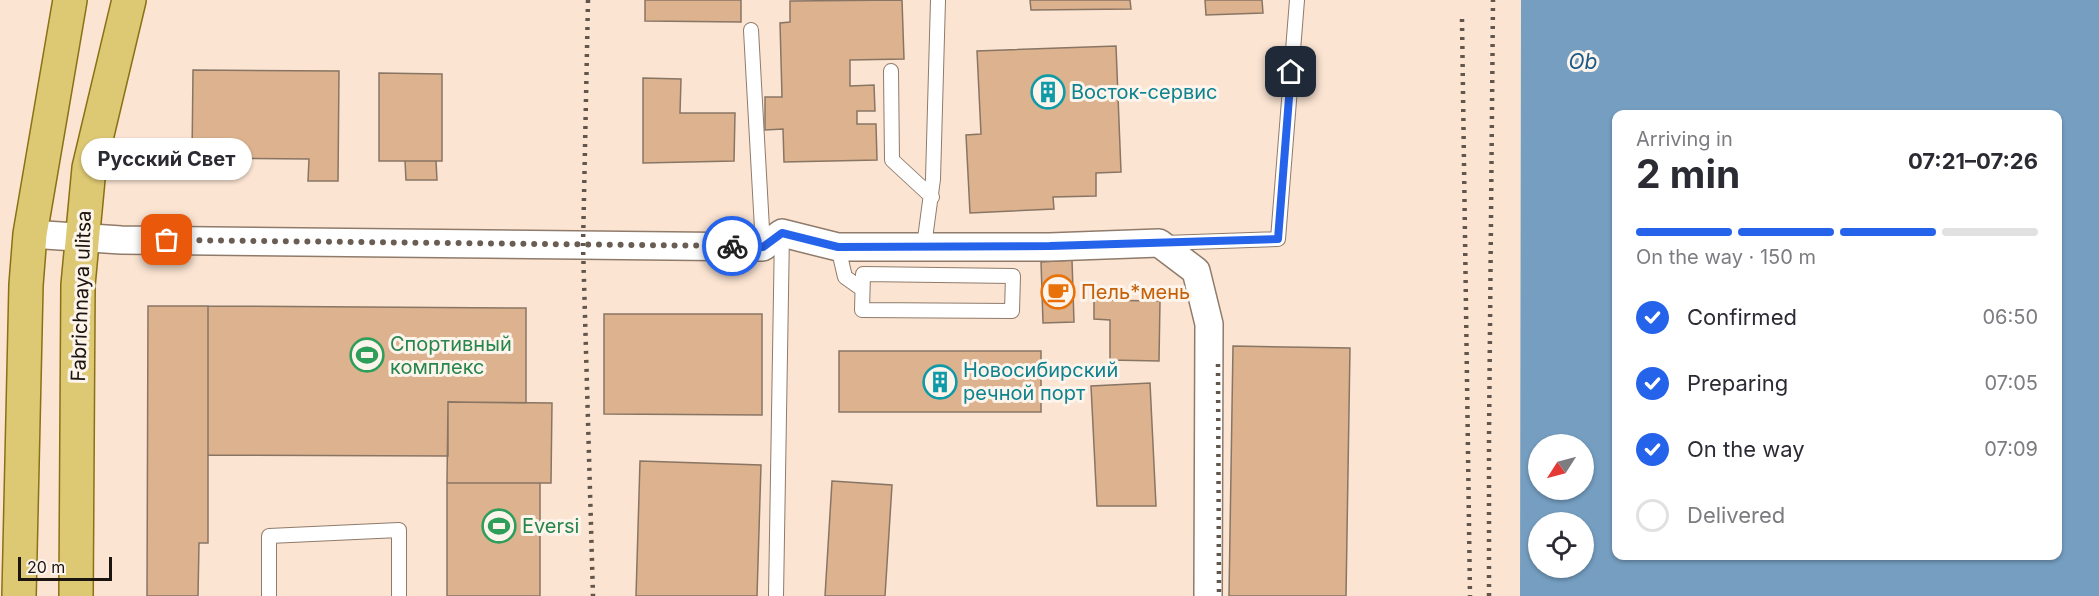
<!DOCTYPE html>
<html lang="en">
<head>
<meta charset="utf-8">
<style>
  :root { --surface:#fff; --page:#f7f7f7; --text:#2b2b33; --muted:#7c7c81; --line:#e1e1e2; --accent:#2563eb }
  body { margin:0; font-family:Inter,sans-serif; background:var(--page); color:var(--text); height:100vh; display:flex; flex-direction:column; font-size:22px; white-space:nowrap }
  * { box-sizing:border-box; margin:0 }
  p { font-size:20px; color:var(--muted) }
  .icon { flex:none; width:33px; height:33px; fill:none; stroke:currentColor; stroke-width:2; stroke-linecap:round; stroke-linejoin:round }
  .map { position:relative; flex:1; overflow:hidden }
  .sheet { position:absolute; left:1612px; top:110px; width:450px; height:450px; display:flex; flex-direction:column; background:var(--surface); border-radius:12px; box-shadow:0 2px 4px #0004 }
  .sheet>* { flex:none }
  .needle { width:39px; rotate:234deg }
  .controls { position:absolute; left:1528px; top:434px; display:grid; gap:12px }
  .controls a { display:grid; place-items:center; width:66px; height:66px; border-radius:50%; background:var(--surface); box-shadow:0 2px 4px #0004; font-size:30px }
  .scale { position:absolute; left:18px; bottom:15px; width:94px; box-sizing:border-box; padding-left:6px; border:3px solid #1c140e; border-top:0; font-size:16px; line-height:21px; white-space:nowrap; color:#1c140e; -webkit-text-stroke:4px #fdf4ec; paint-order:stroke }
  .pin { position:absolute; display:grid; place-items:center; width:51px; height:51px; color:#fff; margin:-26px; border-radius:12px; box-shadow:0 3px 9px #0006 }
  .courier { position:absolute; display:grid; place-items:center; width:60px; height:60px; margin:-30px; border:4px solid #2563eb; border-radius:50%; background:#fff; color:#222; box-shadow:0 2px 8px #0007 }
  .bubble { position:absolute; height:42px; border-radius:21px; background:var(--surface); box-shadow:0 2px 4px #0004; font-size:20px; font-weight:700; line-height:42px; text-align:center }
  .overview em { font-style:normal; font-weight:700 }
  .overview div { display:flex; flex-direction:column-reverse }
  .overview { display:flex; align-items:center; justify-content:space-between; height:102px; padding:0 24px }
  h1 { font-size:39px; font-weight:700; line-height:45px }
  .bar { display:grid; grid-template-columns:repeat(4,1fr); gap:9px 6px; align-content:center; height:72px; padding:0 24px }
  .bar i { height:8px; border-radius:4px; background:var(--line) }
  .bar .current { background:var(--accent) }
  .bar p { grid-column:span 4 }
  ol { padding:0 24px; list-style:none }
  li { display:flex; align-items:center; gap:18px; height:66px }
  li p { margin-inline-start:auto }
  li .icon { padding:6px; border-radius:50%; background:var(--accent); color:#fff; stroke-width:4 }
  li:last-child { color:var(--muted) }
  li i { width:33px; height:33px; border:3px solid var(--line); border-radius:50% }
  .map>svg:first-child { display:block }
</style>
</head>
<body>
<div class="map">
<svg width="2099" height="596" viewBox="0 0 2099 596">
  <rect width="100%" height="100%" fill="#fbe4d2"/>
  <path fill="#759ec1" fill-rule="evenodd" d="M1521 0H2099V596H1520ZM1617 114H2058V555H1617ZM1539 444H1584V489H1539ZM1539 522H1584V567H1539Z"/>
  <path fill="#dcb28f" stroke="#897564" stroke-width="1.5" d="M645 0H741V22L645 21Z
    M902 0 904 59 850 60V86L874 85 875 111H857V124H876L877 160 784 162 783 129 765 130V97H782L780 23 790 22V1Z
    M1030 0H1130L1131 9 1031 10Z
    M1205 0H1262L1263 13 1206 15Z
    M1116 46 1121 172 1096 173V196L1053 197 1054 209 970 213 966 135 981 134 977 51Z
    M193 70 339 71 338 181H308L309 159 192 158Z
    M379 73 442 74V161H379Z
    M643 78 681 79 680 113H735L734 161 643 163Z
    M405 161H436L437 180H406Z
    M1072 260 1074 322 1043 323 1041 262Z
    M1094 300 1160 301 1159 361 1110 360V320L1094 319Z
    M148 306H208V543H199L198 596H147Z
    M208 306 526 308V403L448 402V456L208 455Z
    M604 314H762V415L604 414Z
    M1233 346 1350 348 1346 596H1229Z
    M839 351H1041V412H839Z
    M1150 383 1156 506H1097L1091 386Z
    M448 402 552 403 551 483H447Z
    M640 461 761 465 757 596H636Z
    M832 481 892 485 885 596H825Z
    M447 483H540V596H447Z"/>
  <g fill="none" stroke-linecap="round" stroke-linejoin="round">
    <g stroke="#8f7b6b" stroke-width="16">
      <path id="lane" d="M751 30 763 247
        M891 71 892 160 932 197
        M1164 243 1278 239 1297 0
        M924 246 933 179 938 0
        M838 247 845 277 862 289
        M863 274 1013 276 1012 311 862 310Z
        M269 596V536L399 530V596
        M776 596 782 233"/>
    </g>
    <g stroke="#8f7b6b" stroke-width="30">
      <path id="street" d="M30 234 121 240 763 247 782 233 838 247H1050L1159 243 1196 271 1209 324 1208 596"/>
    </g>
    <g stroke="#8a7114" stroke-width="36">
      <path id="primary" d="M19 596 26 285 30 234 70 0
        M76 596 78 285 89 168 129 0"/>
    </g>
    <use href="#lane" stroke="#fff" stroke-width="14"/>
    <use href="#street" stroke="#fff" stroke-width="27"/>
    <use href="#primary" stroke="#ddc874" stroke-width="33"/>
    <path stroke="#62564c" stroke-width="4.5" stroke-dasharray="3 6" stroke-linecap="butt" d="M588 0 583 246 593 596
      M1462 19 1470 596
      M1218 364 1219 596
      M1489 596V437L1493 0"/>
  </g>
  <g fill="none" stroke-linecap="round" stroke-linejoin="round">
    <path stroke="#6a5d53" stroke-width="6" stroke-dasharray="0 10.8" d="M167 240 732 246"/>
    <path stroke="#2563eb" stroke-width="8" d="M732 246 763 247 782 233 838 247 1050 246 1278 239 1291 72"/>
  </g>
  <defs>
    <g id="building-ring" transform="scale(1.725)"><circle r="9.5" fill="#fdf4ec" stroke="#0f9aa8" stroke-width="1.5"/><path d="M-4-6H4V6H1V3H-1V6H-4ZM-2.5-4.3h1.7v1.8h-1.7ZM.8-4.3h1.7v1.8H.8ZM-2.5-1h1.7V.8h-1.7ZM.8-1h1.7V.8H.8Z" fill="#0f9aa8"/></g>
    <g id="cafe-ring" transform="scale(1.725)"><circle r="9.5" fill="#fdf4ec" stroke="#e8710a" stroke-width="1.5"/><path d="M-5.5-4.5H6V0H3Q3 3.5 0 3.5H-2.5Q-5.5 3.5-5.5 0ZM3-3.2v2h1.7v-2ZM-6 4.5H4V6H-6Z" fill="#e8710a"/></g>
    <g id="stadium-ring" transform="scale(1.725)"><circle r="9.5" fill="#fdf4ec" stroke="#2e9e5b" stroke-width="1.5"/><path d="M0-5a6.5 5 0 1 0 0 10a6.5 5 0 1 0 0-10ZM-3.5-1.8h7v3.6h-7Z" fill="#2e9e5b"/></g>
  </defs>
  <g fill-rule="evenodd">
    <use href="#building-ring" x="1048" y="92"/>
    <use href="#cafe-ring" x="1058" y="292"/>
    <use href="#stadium-ring" x="367" y="355"/>
    <use href="#building-ring" x="940" y="382"/>
    <use href="#stadium-ring" x="499" y="526"/>
  </g>
  <g text-anchor="middle" stroke-width="6" stroke-linejoin="round" paint-order="stroke">
    <g font-size="20" fill="#0d838f" stroke="#fdf4ec" text-anchor="start">
      <text x="1071" y="99">Восток-сервис</text>
      <text x="963" y="377">Новосибирский<tspan x="963" dy="23">речной порт</tspan></text>
    </g>
    <g font-size="20" fill="#c56008" stroke="#fdf4ec" text-anchor="start">
      <text x="1081" y="299">Пель*мень</text>
    </g>
    <g font-size="20" fill="#1c140e" stroke="#fdf4ec">
      <text transform="translate(81 296) rotate(-88)" y="7">Fabrichnaya ulitsa</text>
    </g>
    <g font-size="20" fill="#27864d" stroke="#fdf4ec" text-anchor="start">
      <text x="390" y="351">Спортивный<tspan x="390" dy="23">комплекс</tspan></text>
      <text x="522" y="533">Eversi</text>
    </g>
    <g font-size="21" font-style="italic" fill="#1a5a88" stroke="#fdf4ec">
      <text x="1583" y="69">Ob</text>
    </g>
  </g>
</svg>
<div class="controls">
<a><svg class="needle" viewBox="-14 -14 28 28"><path d="M0-13l5 13h-10z" fill="#e53935"/><path d="M0 13l5-13h-10z" fill="#7c7c81"/></svg></a>
<a><svg class="icon" aria-label="locate" viewBox="0 0 24 24"><circle cx="12" cy="12" r="6"/><path d="M12 2v4M12 18v4M2 12h4M18 12h4"/></svg></a>
</div>
<div class="scale">20 m</div>
<div class="pin" style="left:167px;top:240px;background:#ea580c"><svg class="icon" aria-label="bag" viewBox="0 0 24 24"><path d="M5 8h14l-1 12H6zM9 8a3 3 0 0 1 6 0"/></svg></div>
<div class="pin" style="left:1291px;top:72px;background:#1f2937"><svg class="icon" aria-label="home" viewBox="0 0 24 24"><path d="M3 11l9-7 9 7M6 9v11h12V9"/></svg></div>
<div class="courier" style="left:732px;top:246px"><svg class="icon" aria-label="bike" viewBox="0 0 24 24"><circle cx="6" cy="16" r="4"/><circle cx="18" cy="16" r="4"/><path d="M6 16l4-8h5l3 8M10 8l3 8H6M13 5h3"/></svg></div>
<div class="bubble" style="left:81px;top:138px;width:171px">Русский Свет</div>
<section class="sheet">
<div class="overview"><div><h1>2 min</h1><p>Arriving in</p></div><em>07:21–07:26</em></div>
<div class="bar"><i class="current"></i><i class="current"></i><i class="current"></i><i></i><p>On the way · 150 m</p></div>
<ol>
<li><svg class="icon" aria-label="check" viewBox="0 0 24 24"><path d="M5 12l5 5 9-10"/></svg>Confirmed<p>06:50</p></li>
<li><svg class="icon" aria-label="check" viewBox="0 0 24 24"><path d="M5 12l5 5 9-10"/></svg>Preparing<p>07:05</p></li>
<li><svg class="icon" aria-label="check" viewBox="0 0 24 24"><path d="M5 12l5 5 9-10"/></svg>On the way<p>07:09</p></li>
<li><i></i>Delivered</li>
</ol>
</section>
</div>
</body>
</html>
